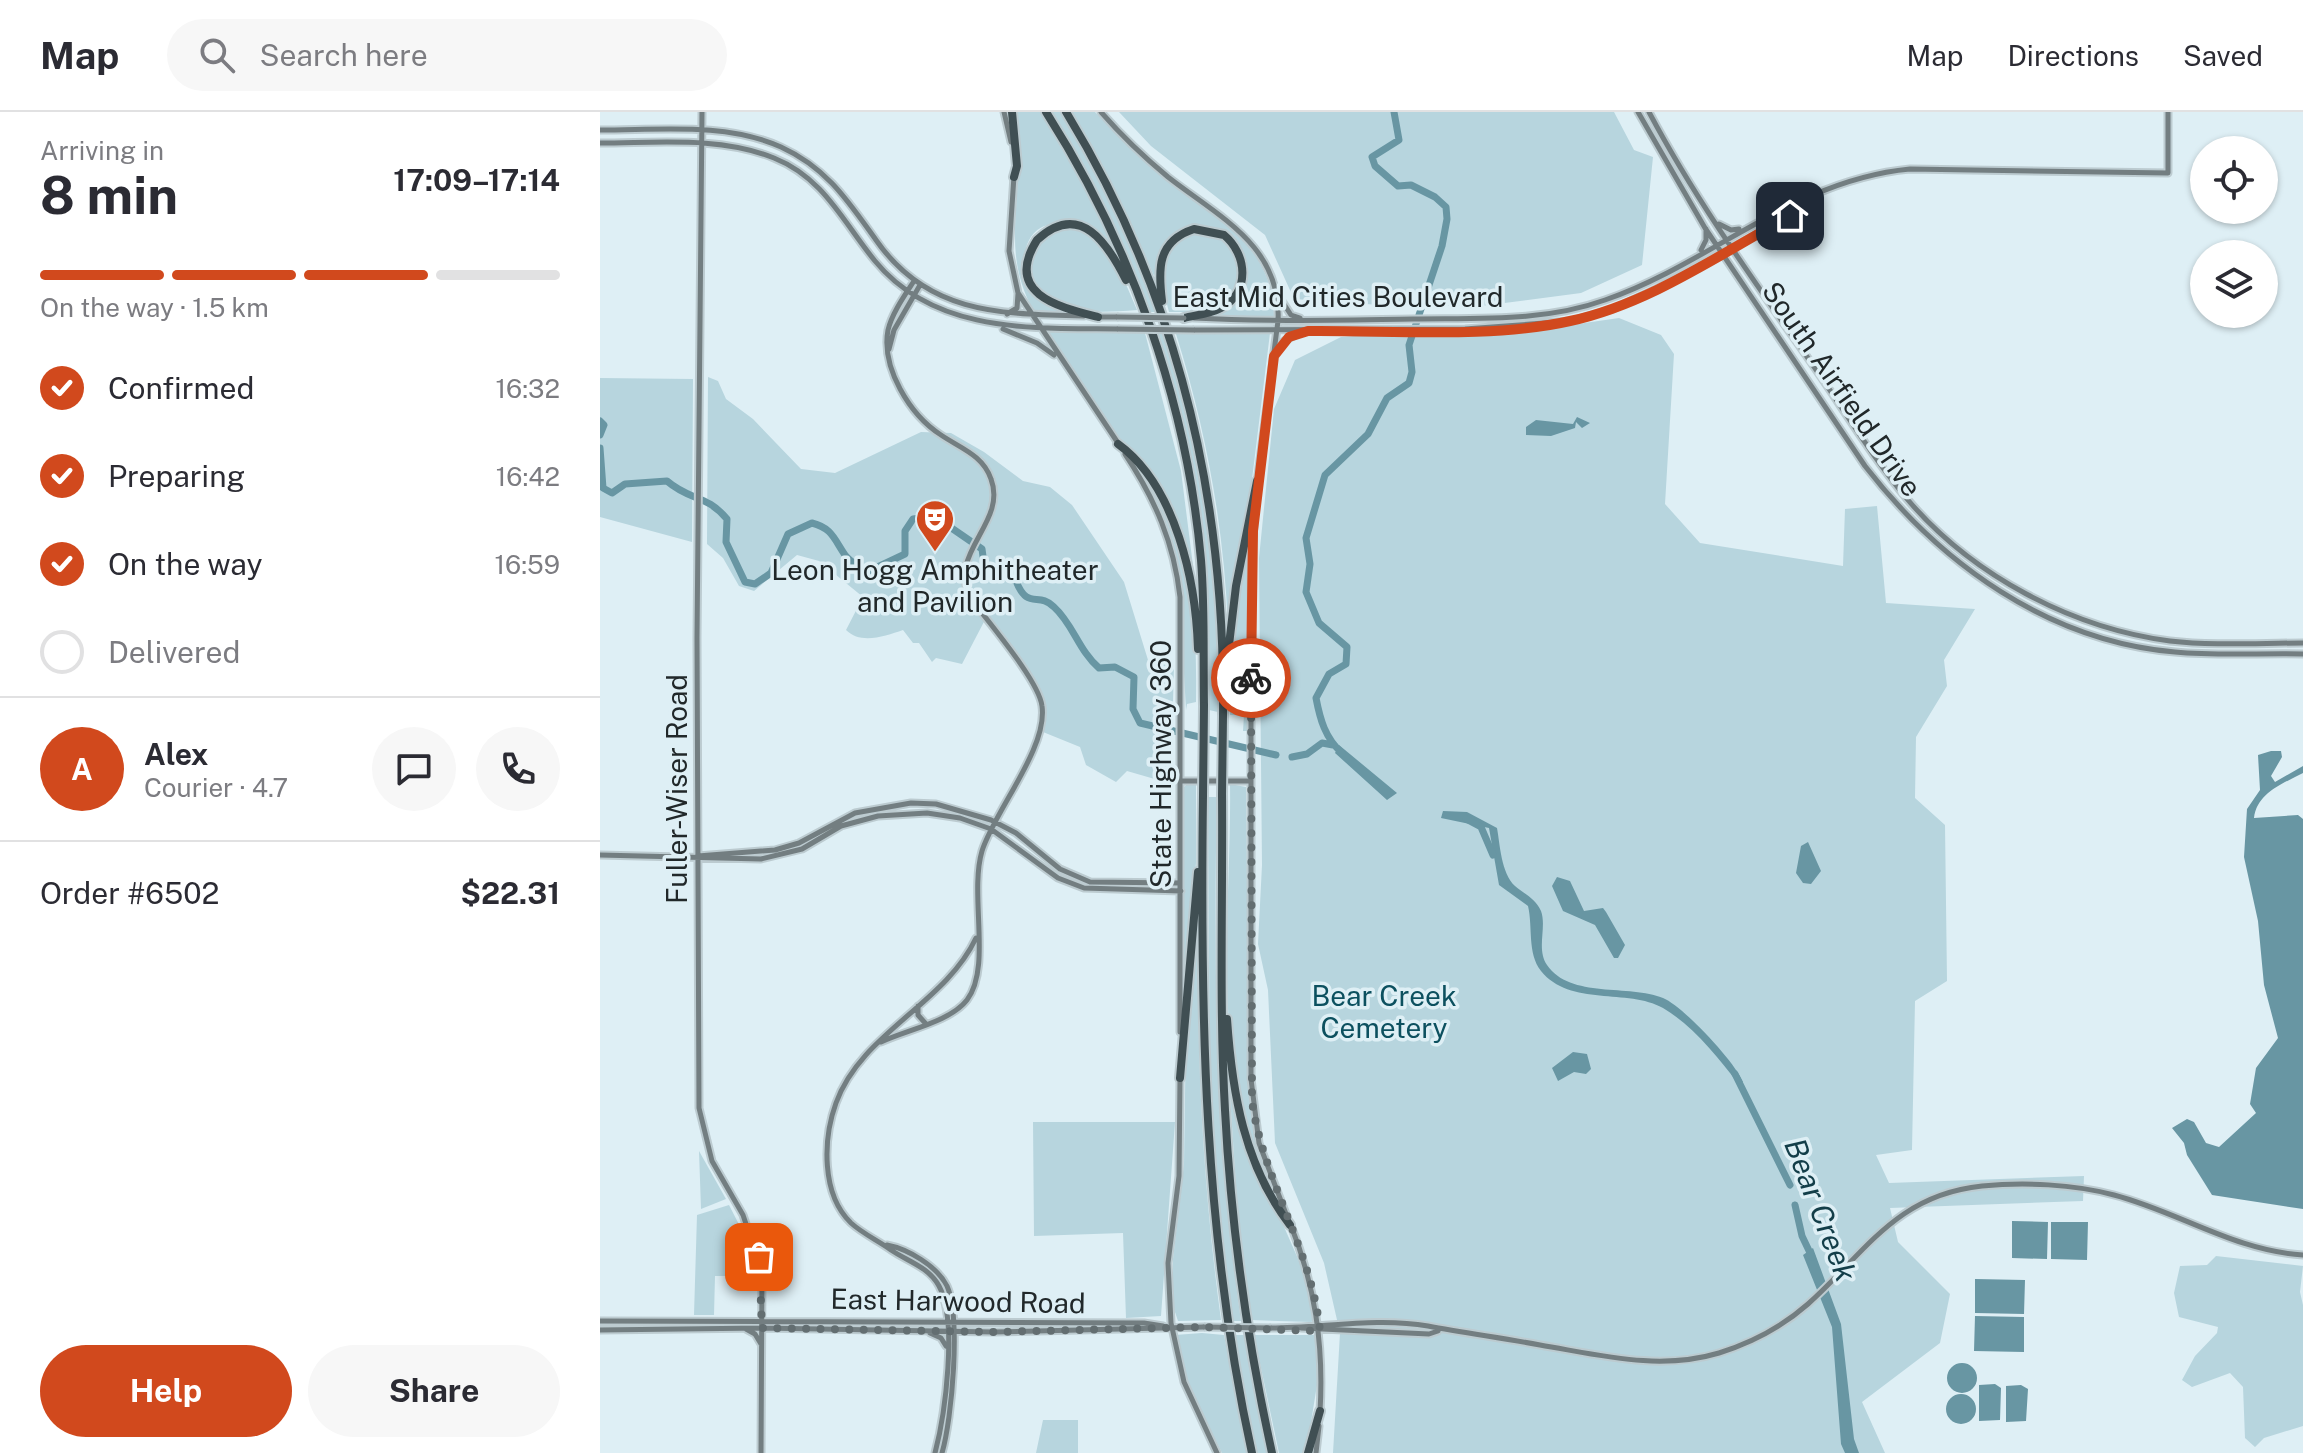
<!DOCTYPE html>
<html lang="en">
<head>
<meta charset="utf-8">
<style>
  :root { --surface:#fff; --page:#f7f7f7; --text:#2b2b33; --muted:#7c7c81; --line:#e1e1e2; --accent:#d1491d }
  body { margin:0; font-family:"Public Sans",sans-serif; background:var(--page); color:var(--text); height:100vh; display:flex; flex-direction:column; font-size:30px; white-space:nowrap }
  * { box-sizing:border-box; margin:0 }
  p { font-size:26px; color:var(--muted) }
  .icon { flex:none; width:44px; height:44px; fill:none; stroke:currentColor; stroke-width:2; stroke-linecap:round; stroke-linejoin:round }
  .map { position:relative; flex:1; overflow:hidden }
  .panel { display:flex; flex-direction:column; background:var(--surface); width:600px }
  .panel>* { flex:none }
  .tools { position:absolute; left:1590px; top:24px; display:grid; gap:16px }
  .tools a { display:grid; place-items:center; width:88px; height:88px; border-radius:50%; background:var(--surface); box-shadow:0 2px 6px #0004; font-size:40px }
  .pin { position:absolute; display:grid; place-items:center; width:68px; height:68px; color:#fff; margin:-34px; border-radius:16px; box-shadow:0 4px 12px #0006 }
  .courier { position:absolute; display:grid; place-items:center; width:80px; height:80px; margin:-40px; border:6px solid #d1491d; border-radius:50%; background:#fff; color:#222; box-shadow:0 2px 10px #0007 }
  .summary em { font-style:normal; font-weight:700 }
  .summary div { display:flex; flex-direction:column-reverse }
  .summary { display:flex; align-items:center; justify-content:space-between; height:136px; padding:0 40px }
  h1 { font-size:52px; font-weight:700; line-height:60px }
  .bar { display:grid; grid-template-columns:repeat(4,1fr); gap:12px 8px; align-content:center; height:96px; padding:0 40px }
  .bar i { height:10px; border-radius:6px; background:var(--line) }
  .bar .on { background:var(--accent) }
  .bar p { grid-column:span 4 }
  .line { display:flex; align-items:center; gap:20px; padding:0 40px; border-top:2px solid var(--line) }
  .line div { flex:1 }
  .round { display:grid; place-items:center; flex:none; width:84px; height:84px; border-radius:42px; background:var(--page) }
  ol { padding:0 40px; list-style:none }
  li { display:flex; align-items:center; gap:24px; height:88px }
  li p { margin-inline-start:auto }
  li .icon { padding:8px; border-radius:50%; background:var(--accent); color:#fff; stroke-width:4 }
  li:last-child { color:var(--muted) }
  li i { width:44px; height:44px; border:4px solid var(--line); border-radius:50% }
  .primary-button { display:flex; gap:16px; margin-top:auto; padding:16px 40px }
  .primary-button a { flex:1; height:92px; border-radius:48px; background:var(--accent); color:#fff; font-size:32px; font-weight:700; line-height:92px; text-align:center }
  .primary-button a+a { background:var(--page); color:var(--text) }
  header { display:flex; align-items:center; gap:48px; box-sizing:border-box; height:112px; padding:0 40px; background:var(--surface); border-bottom:2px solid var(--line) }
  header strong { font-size:38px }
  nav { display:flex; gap:44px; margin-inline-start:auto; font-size:28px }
  .search { width:560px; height:72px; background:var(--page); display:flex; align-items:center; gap:20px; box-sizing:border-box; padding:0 28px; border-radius:44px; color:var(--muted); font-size:30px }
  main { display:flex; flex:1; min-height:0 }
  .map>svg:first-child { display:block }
</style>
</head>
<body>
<header>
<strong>Map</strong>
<div class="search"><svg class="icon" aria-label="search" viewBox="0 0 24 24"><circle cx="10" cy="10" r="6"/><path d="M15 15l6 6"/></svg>Search here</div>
<nav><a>Map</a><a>Directions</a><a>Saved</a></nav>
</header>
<main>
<section class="panel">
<div class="summary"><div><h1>8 min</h1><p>Arriving in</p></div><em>17:09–17:14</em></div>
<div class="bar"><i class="on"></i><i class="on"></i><i class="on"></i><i></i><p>On the way · 1.5 km</p></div>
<ol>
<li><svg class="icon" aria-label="check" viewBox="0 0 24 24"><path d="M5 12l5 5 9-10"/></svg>Confirmed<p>16:32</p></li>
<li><svg class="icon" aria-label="check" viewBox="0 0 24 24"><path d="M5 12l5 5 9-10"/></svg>Preparing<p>16:42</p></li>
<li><svg class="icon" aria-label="check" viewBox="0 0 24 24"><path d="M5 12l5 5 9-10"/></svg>On the way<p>16:59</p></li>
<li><i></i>Delivered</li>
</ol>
<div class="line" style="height:144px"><b class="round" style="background:var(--accent);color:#fff">A</b><div><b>Alex</b><p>Courier · 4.7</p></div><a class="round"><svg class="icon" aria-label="chat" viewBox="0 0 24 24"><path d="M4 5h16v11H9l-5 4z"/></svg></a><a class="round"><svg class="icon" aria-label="phone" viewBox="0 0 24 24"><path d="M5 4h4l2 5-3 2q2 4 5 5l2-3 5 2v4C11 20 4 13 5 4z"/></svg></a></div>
<div class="line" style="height:104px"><div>Order #6502</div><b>$22.31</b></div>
<div class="primary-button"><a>Help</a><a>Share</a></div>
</section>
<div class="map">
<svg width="1703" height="1341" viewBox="0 0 1703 1341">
  <rect width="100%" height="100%" fill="#deeff5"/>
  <path fill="#b7d5de" d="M413 0H440L485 76 519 148 492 116C480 115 466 111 455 112 413 113 414 186 460 198V202L434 200C407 150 416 116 418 62 419 42 415 20 413 0Z
    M449 0H462C501 64 530 131 558 200H548Z
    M471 0H495C517 22 539 44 564 64 612 103 674 133 674 205L613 204 635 188 645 155 620 119C598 111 585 122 565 132L554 164 524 96Z
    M519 0H1014L1034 38 1053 45 1042 153 981 181 881 194H794L694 187 665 123 551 34Z
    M475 115C509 129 523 165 537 198 492 201 466 204 433 171 424 138 444 119 475 115Z
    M596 119C602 120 609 120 615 122 642 132 648 173 625 190 609 201 588 200 569 200 558 157 554 141 596 119Z
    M1019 206 1061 223 1074 242 1065 392 1100 431 1243 454 1245 397 1277 394 1286 491 1375 497 1344 548 1347 574 1316 625 1315 686 1345 713 1347 869 1315 889 1312 1038 1276 1043 1289 1071 1484 1064 1483 1089 1290 1096 1298 1130 1350 1182 1340 1231 1262 1290 1285 1341H733L740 1221 724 1151 675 1031 668 878 658 832 662 753 659 446 674 297 695 248 741 225 790 221 923 220Z
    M445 219 545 221 581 359 597 485 586 439 544 357 500 301Z
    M556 221H566C604 348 618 468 618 600L609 598C609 469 596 345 556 221Z
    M670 221 647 408 628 515C624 414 606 318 576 222Z
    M108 265 118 269 126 287 153 307 201 357 235 361 321 320 351 321 384 340 423 369 450 375 472 393 524 470 548 548 574 552 572 629 565 670 527 659 516 670 486 653 480 635 443 620 442 582 387 504 362 552 336 546 332 550 319 531H313L303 518C285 524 261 533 246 518L263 485 219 449 197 443 154 479 139 474 123 446 107 432Z
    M0 266 93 267 92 430 0 405Z
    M547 371C595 426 597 521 596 590L587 592 586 598 578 453 566 410Z
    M648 428V619H643L644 603H630C631 544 636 486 648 428Z
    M587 672H596V751L584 883V675Z
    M630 672 646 675 649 979 653 1015 667 1065C608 954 632 795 630 672Z
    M608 685H617C613 859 616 1035 641 1209H632L629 1189 610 993Z
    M595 833H598C597 959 604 1083 621 1208L578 1209 573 1194V1147L584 1052 586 914Z
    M629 969 639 1012 706 1165 715 1209 711 1210 651 1208 638 1104Z
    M433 1010H575L561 1204 526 1206 523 1121 434 1124Z
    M99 1039 126 1087 101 1097Z
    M129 1093 148 1130 155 1164H115L114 1203H94L97 1103Z
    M1616 1144 1703 1154 1700 1180 1703 1193V1314L1664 1326 1655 1335 1645 1326 1643 1275 1630 1261 1592 1275 1582 1268 1595 1244 1617 1221 1618 1215 1579 1205 1574 1181 1580 1154 1607 1153Z
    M602 1221 624 1223 647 1341H622L587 1271 575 1223Z
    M634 1223H645L667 1341H657Z
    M654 1223H716L717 1273 706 1341H679Z
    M443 1308H478V1341H436Z"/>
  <path fill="#6896a3" d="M977 305 990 311 982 316 976 310 975 316 951 324 926 323V315L936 308 973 312Z
    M739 633 797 681 787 688 735 641Z
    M1671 639H1681L1682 645 1671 664 1675 670 1703 654V661C1682 672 1657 681 1654 706L1698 703 1703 707V1097L1612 1083 1587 1043 1584 1031 1572 1016 1587 1007 1594 1010 1606 1031 1619 1035 1656 1001 1650 992 1656 956 1678 926 1664 873 1658 809 1644 745 1647 697 1660 678 1658 643Z
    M843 699 867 700 897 716C900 732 901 761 915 774 924 782 935 786 941 799 947 815 936 837 947 853 970 887 1030 872 1063 886 1083 894 1135 950 1143 970H1137C1118 945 1092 913 1063 896 1028 876 970 895 941 859 927 841 933 815 928 794L899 773 889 716 841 706Z
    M1208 730 1221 759 1211 772 1203 771 1196 761 1201 734Z
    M957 765 970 769 984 799 1003 796 1006 800 1025 833 1018 846H1014L995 813 963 799 952 774Z
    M973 940 987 942 991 957 986 962 974 960 958 969 952 956Z
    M1412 1109 1448 1110 1447 1147 1412 1146Z
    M1451 1110H1488L1487 1148 1451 1147Z
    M1213 1136 1241 1212 1254 1327 1259 1341H1245L1241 1332 1232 1215 1203 1143Z
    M1375 1167 1425 1168 1424 1202 1375 1201Z
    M1375 1204 1424 1205V1240L1374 1239Z
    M1347 1266a15 15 0 1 1 30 0a15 15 0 1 1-30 0Z
    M1395 1272 1401 1276 1400 1308 1379 1309V1273Z
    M1421 1273 1428 1277 1426 1309 1406 1310V1274Z
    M1346 1297a15 15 0 1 1 30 0a15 15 0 1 1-30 0Z"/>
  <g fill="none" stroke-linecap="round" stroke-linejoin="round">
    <path stroke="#6896a3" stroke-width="7" d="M0 309 4 313 0 323
      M0 336 3 376 12 381 25 372 67 369C90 389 106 382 127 407L126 430 145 470 155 472 171 461 188 422 212 411C232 416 234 427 245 443 250 450 260 455 267 460L305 442V419L313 407 334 404 382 437 385 459 416 469C428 499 438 479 454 495 473 512 479 539 499 556L515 555 534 565 533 597 540 611 676 643
      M742 641C725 626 720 607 716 586L729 562 746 552 747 535 719 511 706 480 710 452 706 426 725 363 768 322 787 286 809 271 812 260 809 233 842 134 847 107 846 95 835 85 811 73 798 74 775 54 772 45 799 28 794 0
      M692 645 707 642 722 631 733 633
      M866 707 881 715 893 743
      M1135 962 1190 1073
      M1195 1093 1202 1124 1212 1145"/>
    <g stroke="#bccbd0" stroke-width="9">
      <path id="secondary" d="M102 0 97 526 99 996 112 1049 143 1103 162 1160 161 1341
        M404 0 411 30
        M501 0C521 23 544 45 568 65 619 105 682 134 678 209L657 371
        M1038 0 1105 116 1265 354C1341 452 1448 529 1575 540 1617 544 1661 541 1703 542
        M1049 0C1095 87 1154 169 1210 249 1243 296 1272 345 1308 388 1372 463 1471 516 1570 529 1613 534 1659 531 1703 531
        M0 18C60 18 126 10 181 35 227 56 248 89 276 128 328 203 402 202 484 204
        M0 31C58 31 120 24 174 46 224 66 243 110 275 149 335 222 433 216 518 217
        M414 64 409 139 418 181 520 334
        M1119 112 1131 118 1139 117
        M1101 138 1106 128V117
        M680 186 691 203 700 206
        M407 202 417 196 418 182
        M498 205H517
        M594 206C667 210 740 208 813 207 878 206 944 210 1005 188 1112 151 1193 68 1310 57L1568 61V0
        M403 217 437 231 454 243
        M594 218 865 217 971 209 1013 197 1056 177 1190 104 1220 82
        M289 237 294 218 320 173
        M677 240 684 229 699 221
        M525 342C555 387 574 431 580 485V920
        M655 397 651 454V967L659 1031 686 1102
        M582 669H651
        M0 743 161 747 202 737 241 714 278 704 327 701 360 706 391 717 458 766 484 776 581 779
        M98 744 175 738 199 731 255 701 311 691 336 692 391 708 416 721 460 757 490 770 580 771
        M318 894V903L326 912
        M281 930C306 918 350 910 367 888 392 855 369 783 382 739 395 698 448 636 442 594 439 569 389 511 372 488 344 442 408 412 391 367 383 343 360 336 341 323 310 303 281 256 288 218 292 201 305 183 314 169
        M580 966 579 1064 568 1151 571 1211 584 1270 617 1341
        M690 1111C715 1173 724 1233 720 1300
        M287 1133C308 1137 337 1154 347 1174 361 1205 352 1307 342 1341
        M0 1209 544 1211 563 1214
        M671 1216C722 1216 777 1205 828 1214 864 1221 903 1226 940 1233 1000 1243 1059 1259 1119 1241 1151 1231 1183 1214 1208 1192 1266 1140 1296 1083 1382 1074 1424 1070 1473 1072 1514 1083 1579 1100 1635 1139 1703 1143
        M701 1216 829 1222 838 1219
        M146 1217 155 1222 161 1232
        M0 1218 162 1216 394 1220 604 1215
        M330 1221 341 1226 346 1234
        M335 1341C345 1303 358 1209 339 1174 329 1155 307 1149 291 1138 279 1129 263 1122 251 1111 221 1082 223 1027 236 991 261 921 345 892 376 826
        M716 1341 719 1314"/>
    </g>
    <g stroke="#bccbd0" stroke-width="12">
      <path id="highway" d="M412 0 417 54 414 65
        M446 0C531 133 587 290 601 448 605 497 603 545 604 594
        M466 0C579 185 626 388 623 604
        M562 189C558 157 557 129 594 117L624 123C647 142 651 180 621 196 610 202 596 203 584 206
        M498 205C459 195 403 182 437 128 480 88 508 132 526 168
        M518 332C576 374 596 470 598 537
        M626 558 636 474 657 369
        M622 682C623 788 619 893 625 998 631 1114 647 1228 672 1341
        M603 683C600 905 604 1124 652 1341
        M627 907C632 980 644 1053 690 1113
        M580 966 598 760
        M708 1341 720 1299"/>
    </g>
    <use href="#secondary" stroke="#737e81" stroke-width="5"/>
    <use href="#highway" stroke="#404f53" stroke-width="8"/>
    <g stroke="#bccbd0" stroke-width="9" stroke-linecap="butt">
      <path id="secondary-bridge" d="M517 205 584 206
        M518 217 594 218
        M604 1215 671 1216"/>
    </g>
    <g stroke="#bccbd0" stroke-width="12" stroke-linecap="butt">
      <path id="highway-bridge" d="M622 682 623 604
        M603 683 604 594"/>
    </g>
    <use href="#secondary-bridge" stroke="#737e81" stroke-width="5"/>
    <use href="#highway-bridge" stroke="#404f53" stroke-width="8"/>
  </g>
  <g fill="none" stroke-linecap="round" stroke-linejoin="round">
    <path stroke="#636e71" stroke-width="8" stroke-dasharray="0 14.4" d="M159 1145 162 1216 394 1220 604 1215 720 1219C712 1138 663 1069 652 989L651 566"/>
    <path stroke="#d1491d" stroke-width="10" d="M651 566 653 419 674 244 689 225 708 219C790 218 891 227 970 209 1049 192 1120 142 1190 104"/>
  </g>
  <defs>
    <g id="theatre-pin" transform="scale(2)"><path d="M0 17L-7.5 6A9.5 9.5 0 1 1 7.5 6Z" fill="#d1491d" stroke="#deeff5"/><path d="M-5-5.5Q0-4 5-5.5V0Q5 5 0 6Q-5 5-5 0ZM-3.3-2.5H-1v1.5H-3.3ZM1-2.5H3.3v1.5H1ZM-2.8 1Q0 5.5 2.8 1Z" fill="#fff"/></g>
  </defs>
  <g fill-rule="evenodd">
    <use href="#theatre-pin" x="335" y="407"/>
  </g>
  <g text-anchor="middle" stroke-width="7" stroke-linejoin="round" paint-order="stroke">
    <g font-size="28" fill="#21282a" stroke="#deeff5">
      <text x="738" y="195">East Mid Cities Boulevard</text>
      <text transform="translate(1242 277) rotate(55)" y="10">South Airfield Drive</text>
      <text transform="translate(561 652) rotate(-90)" y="10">State Highway 360</text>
      <text transform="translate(77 677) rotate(-90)" y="10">Fuller-Wiser Road</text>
      <text transform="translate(358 1189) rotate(1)" y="10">East Harwood Road</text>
    </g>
    <g font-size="28" fill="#21282a" stroke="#deeff5">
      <text x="335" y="468">Leon Hogg Amphitheater<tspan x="335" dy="32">and Pavilion</tspan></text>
    </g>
    <g font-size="28" fill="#0c505f" stroke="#deeff5">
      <text x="784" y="894">Bear Creek<tspan x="784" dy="32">Cemetery</tspan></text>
    </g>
    <g font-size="30" font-style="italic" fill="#133e49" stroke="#deeff5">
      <text transform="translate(1220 1098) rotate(69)" y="10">Bear Creek</text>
    </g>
  </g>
</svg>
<div class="tools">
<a><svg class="icon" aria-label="locate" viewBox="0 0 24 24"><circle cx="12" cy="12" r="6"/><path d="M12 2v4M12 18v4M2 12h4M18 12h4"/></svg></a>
<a><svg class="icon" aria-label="layers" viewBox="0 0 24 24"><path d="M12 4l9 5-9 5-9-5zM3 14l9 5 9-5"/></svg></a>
</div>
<div class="pin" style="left:159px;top:1145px;background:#ea580c"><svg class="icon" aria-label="bag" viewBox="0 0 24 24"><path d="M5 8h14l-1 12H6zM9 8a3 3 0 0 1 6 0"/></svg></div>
<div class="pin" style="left:1190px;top:104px;background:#1f2937"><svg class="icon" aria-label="home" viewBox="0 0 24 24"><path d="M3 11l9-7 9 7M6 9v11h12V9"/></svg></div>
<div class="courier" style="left:651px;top:566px"><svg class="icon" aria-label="bike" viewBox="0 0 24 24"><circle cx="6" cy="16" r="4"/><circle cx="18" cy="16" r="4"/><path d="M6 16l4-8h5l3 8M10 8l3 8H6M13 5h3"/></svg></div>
</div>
</main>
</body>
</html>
